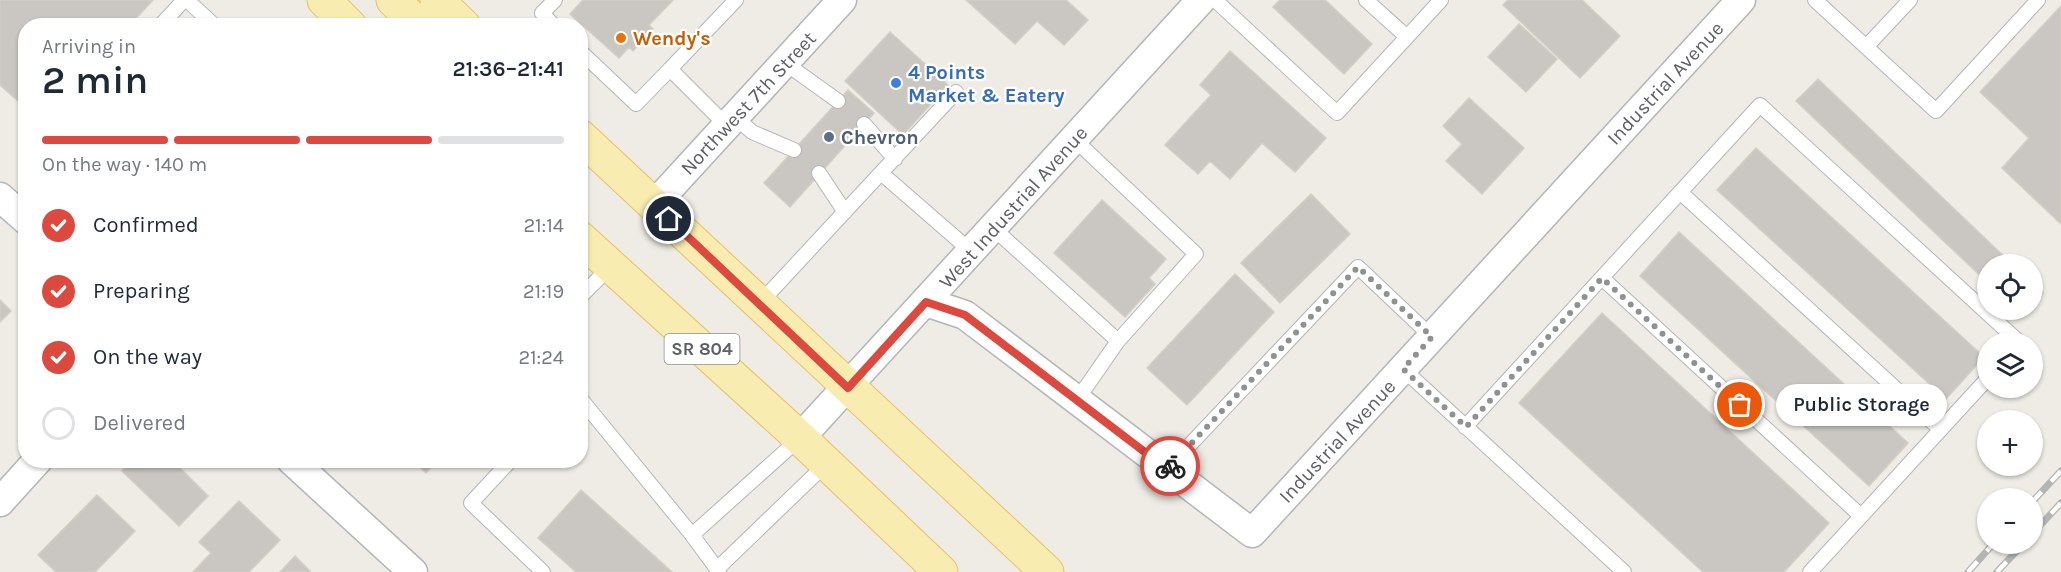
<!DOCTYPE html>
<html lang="en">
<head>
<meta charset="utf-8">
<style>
  :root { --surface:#fff; --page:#f2f2f3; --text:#1f2937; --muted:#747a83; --line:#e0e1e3; --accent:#db493f }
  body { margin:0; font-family:Karla,sans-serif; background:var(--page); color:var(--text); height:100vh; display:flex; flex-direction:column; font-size:22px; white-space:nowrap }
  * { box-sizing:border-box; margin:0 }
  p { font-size:20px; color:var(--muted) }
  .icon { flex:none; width:33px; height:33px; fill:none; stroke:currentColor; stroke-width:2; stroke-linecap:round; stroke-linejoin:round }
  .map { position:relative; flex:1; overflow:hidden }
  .sheet { position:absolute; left:18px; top:18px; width:570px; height:450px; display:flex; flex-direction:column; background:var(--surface); border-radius:24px; box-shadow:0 2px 4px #0004 }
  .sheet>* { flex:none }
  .buttons { position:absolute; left:1977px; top:254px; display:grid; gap:12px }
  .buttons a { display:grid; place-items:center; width:66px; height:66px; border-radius:50%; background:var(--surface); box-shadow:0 2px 4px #0004; font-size:30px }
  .pin { position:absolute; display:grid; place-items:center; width:51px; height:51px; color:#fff; margin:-26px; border:3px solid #fff; border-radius:50%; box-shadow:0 2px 6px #0007 }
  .courier { position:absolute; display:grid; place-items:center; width:60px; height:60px; margin:-30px; border:4px solid #db493f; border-radius:50%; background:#fff; color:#222; box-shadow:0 2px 8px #0007 }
  .bubble { position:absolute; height:42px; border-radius:21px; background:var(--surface); box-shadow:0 2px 4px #0004; font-size:20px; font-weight:600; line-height:42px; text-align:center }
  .summary em { font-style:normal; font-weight:600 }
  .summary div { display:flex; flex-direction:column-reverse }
  .summary { display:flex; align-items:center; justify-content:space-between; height:102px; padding:0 24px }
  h1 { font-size:39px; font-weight:600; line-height:45px }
  .bar { display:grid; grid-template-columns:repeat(4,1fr); gap:9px 6px; align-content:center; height:72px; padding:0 24px }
  .bar i { height:8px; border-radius:4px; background:var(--line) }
  .bar .selected { background:var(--accent) }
  .bar p { grid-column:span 4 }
  ol { padding:0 24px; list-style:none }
  li { display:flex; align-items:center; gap:18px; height:66px }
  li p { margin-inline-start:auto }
  li .icon { padding:6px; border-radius:50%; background:var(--accent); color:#fff; stroke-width:4 }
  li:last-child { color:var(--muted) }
  li i { width:33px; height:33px; border:3px solid var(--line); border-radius:50% }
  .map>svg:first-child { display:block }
</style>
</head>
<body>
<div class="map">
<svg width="2061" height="572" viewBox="0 0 2061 572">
  <rect width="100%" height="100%" fill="#eeece5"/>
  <path fill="#cac7c2" stroke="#d2cec4" stroke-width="1.5" d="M0 0H153L129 26H26V108L0 85Z
    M583 0H673L649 25 653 29 633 51 629 47 619 58 570 14Z
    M966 0H1066L1088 20 1064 45 1037 21 1015 44Z
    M1280 0H1325L1372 44 1344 74 1273 7Z
    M1508 0H1582L1620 36 1580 78 1503 5Z
    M2061 6V224L2002 168 2029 138 1980 92Z
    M1519 24 1557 59 1526 92 1488 57Z
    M890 32 948 85 903 135 845 81Z
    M1230 51 1326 138 1295 172 1262 143 1230 179 1210 161 1198 174 1165 145 1211 95 1200 85Z
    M1818 79 2012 264H1988V283L1796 101Z
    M848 90 874 113 790 207 764 183Z
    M1469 98 1524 148 1482 194 1446 161 1462 144 1443 126Z
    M1756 148 1984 357 1946 399 1717 190Z
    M1311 194 1350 234 1280 303 1241 263Z
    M1102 200 1166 259 1149 278 1155 284 1125 317 1054 253Z
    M1679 232 1908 443 1869 486 1640 276Z
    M1235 274 1274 312 1187 405 1147 368Z
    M2032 284 2043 293 2032 304Z
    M0 300 11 311 0 322Z
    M1602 313 1829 523 1784 572H1703L1519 403Z
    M132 460H185L179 467 208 496 179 526 122 471Z
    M413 460H438L426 473Z
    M581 490 672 572H576L538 538Z
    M97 495 135 531 95 572H56L38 555Z
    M239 501 280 540 249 572H193L211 553 199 542Z
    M295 556 310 571 280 572Z"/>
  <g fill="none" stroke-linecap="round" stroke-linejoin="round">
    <g stroke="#b3b5b9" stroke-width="16">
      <path id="service" d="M187 0 215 26
        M1215 0 1337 113 1441 0
        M1366 0 1407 37
        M1815 0 1936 111 2038 0
        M160 26 184 0
        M554 26 542 13 555 0
        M1866 47 1910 0
        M580 51 636 104 670 69
        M785 63 838 101
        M735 117 752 132 794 150
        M864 124 895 159
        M727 126 670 69 736 0
        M819 173 845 212
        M881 173 972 252
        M1680 192 1940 429
        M993 228 1118 341 1196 254 1074 139
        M1602 278 1861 516
        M580 297 611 266
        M760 303 956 92
        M1403 369 1624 572
        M580 398 692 535 800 438
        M1077 400 1118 341
        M1465 427 1760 105 2019 342
        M511 460 471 503 543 572
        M1167 469 1358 267 1432 337
        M692 535 717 569
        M719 572 717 569 827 463
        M1810 572 1988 378"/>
    </g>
    <g stroke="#b3b5b9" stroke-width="31">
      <path id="minor" d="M0 197 26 220
        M654 205 842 0
        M926 302 965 315 1252 533 1741 0
        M800 438 1201 0
        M291 460 413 572
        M0 502 38 460"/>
    </g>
    <g stroke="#e6c167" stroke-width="35">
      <path id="primary" d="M324 0 350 26
        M393 0 420 26
        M437 0 464 26
        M580 136 1047 572
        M580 238 800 438 941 572"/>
    </g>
    <use href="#service" stroke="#fff" stroke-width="14"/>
    <use href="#minor" stroke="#fff" stroke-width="28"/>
    <use href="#primary" stroke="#f8ecb0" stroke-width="33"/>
    <g stroke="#b3b4b4" stroke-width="7">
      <path id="rail" d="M2032 502 2061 471
        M2032 534 2061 503
        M1968 572 1994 543
        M1997 572 2024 543"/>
    </g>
    <use href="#rail" stroke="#fff" stroke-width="4.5" stroke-dasharray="14" stroke-linecap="butt"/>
  </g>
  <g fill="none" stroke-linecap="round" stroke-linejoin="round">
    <path stroke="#909191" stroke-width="6" stroke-dasharray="0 10.8" d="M1170 466 1358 267 1432 337 1403 369 1466 427 1602 278 1740 405"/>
    <path stroke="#db493f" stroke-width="8" d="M669 219 848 388 926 302 965 315 1167 469 1170 466"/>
  </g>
  <circle fill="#e8710a" stroke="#fff" stroke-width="2" cx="621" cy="38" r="6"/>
  <circle fill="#3f7fe0" stroke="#fff" stroke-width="2" cx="896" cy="83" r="6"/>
  <circle fill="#5c6f8a" stroke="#fff" stroke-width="2" cx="829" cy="137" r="6"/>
  <g text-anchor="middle" stroke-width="4.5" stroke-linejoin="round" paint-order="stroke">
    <rect fill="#fff" stroke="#8e9092" stroke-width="1.5" x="664.5" y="334" width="75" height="30" rx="4.5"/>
    <g font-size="18" font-weight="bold" fill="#5d6064">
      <text x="702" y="355">SR 804</text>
    </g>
    <g font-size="20" font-weight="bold" fill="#c56008" stroke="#fff" text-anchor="start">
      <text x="633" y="45">Wendy's</text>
    </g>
    <g font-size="20" font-weight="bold" fill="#366cbe" stroke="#fff" text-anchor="start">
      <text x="908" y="79">4 Points<tspan x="908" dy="23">Market &amp; Eatery</tspan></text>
    </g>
    <g font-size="20" fill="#5d6064" stroke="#fff">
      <text transform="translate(1665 83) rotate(-47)" y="7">Industrial Avenue</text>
      <text transform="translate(748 103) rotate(-47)" y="7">Northwest 7th Street</text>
      <text transform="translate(1013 207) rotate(-48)" y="7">West Industrial Avenue</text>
      <text transform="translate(1337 441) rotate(-47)" y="7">Industrial Avenue</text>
    </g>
    <g font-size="20" font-weight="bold" fill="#4e5e75" stroke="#fff" text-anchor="start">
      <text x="841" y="144">Chevron</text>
    </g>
  </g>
</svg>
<div class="buttons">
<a><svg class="icon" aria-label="locate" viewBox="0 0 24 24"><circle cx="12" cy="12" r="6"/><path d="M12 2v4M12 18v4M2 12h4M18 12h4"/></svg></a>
<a><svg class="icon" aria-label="layers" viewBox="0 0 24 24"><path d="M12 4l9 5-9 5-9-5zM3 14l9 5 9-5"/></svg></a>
<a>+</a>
<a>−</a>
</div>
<div class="pin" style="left:1740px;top:405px;background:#ea580c"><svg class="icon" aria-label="bag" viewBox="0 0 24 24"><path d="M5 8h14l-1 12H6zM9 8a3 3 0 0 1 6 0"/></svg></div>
<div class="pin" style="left:669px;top:219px;background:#1f2937"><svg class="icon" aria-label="home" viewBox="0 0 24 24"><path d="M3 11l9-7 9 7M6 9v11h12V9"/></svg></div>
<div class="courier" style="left:1170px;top:466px"><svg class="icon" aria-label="bike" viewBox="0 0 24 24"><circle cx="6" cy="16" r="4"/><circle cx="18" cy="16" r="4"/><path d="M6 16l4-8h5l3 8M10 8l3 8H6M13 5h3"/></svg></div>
<div class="bubble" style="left:1776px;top:384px;width:171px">Public Storage</div>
<section class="sheet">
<div class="summary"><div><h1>2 min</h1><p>Arriving in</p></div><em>21:36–21:41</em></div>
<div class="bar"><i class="selected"></i><i class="selected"></i><i class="selected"></i><i></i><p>On the way · 140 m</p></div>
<ol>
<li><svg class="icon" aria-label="check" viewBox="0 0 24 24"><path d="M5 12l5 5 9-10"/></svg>Confirmed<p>21:14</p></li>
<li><svg class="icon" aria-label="check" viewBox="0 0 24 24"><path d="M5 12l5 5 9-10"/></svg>Preparing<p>21:19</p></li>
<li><svg class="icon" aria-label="check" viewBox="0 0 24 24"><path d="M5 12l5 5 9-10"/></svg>On the way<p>21:24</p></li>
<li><i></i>Delivered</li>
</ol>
</section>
</div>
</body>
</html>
